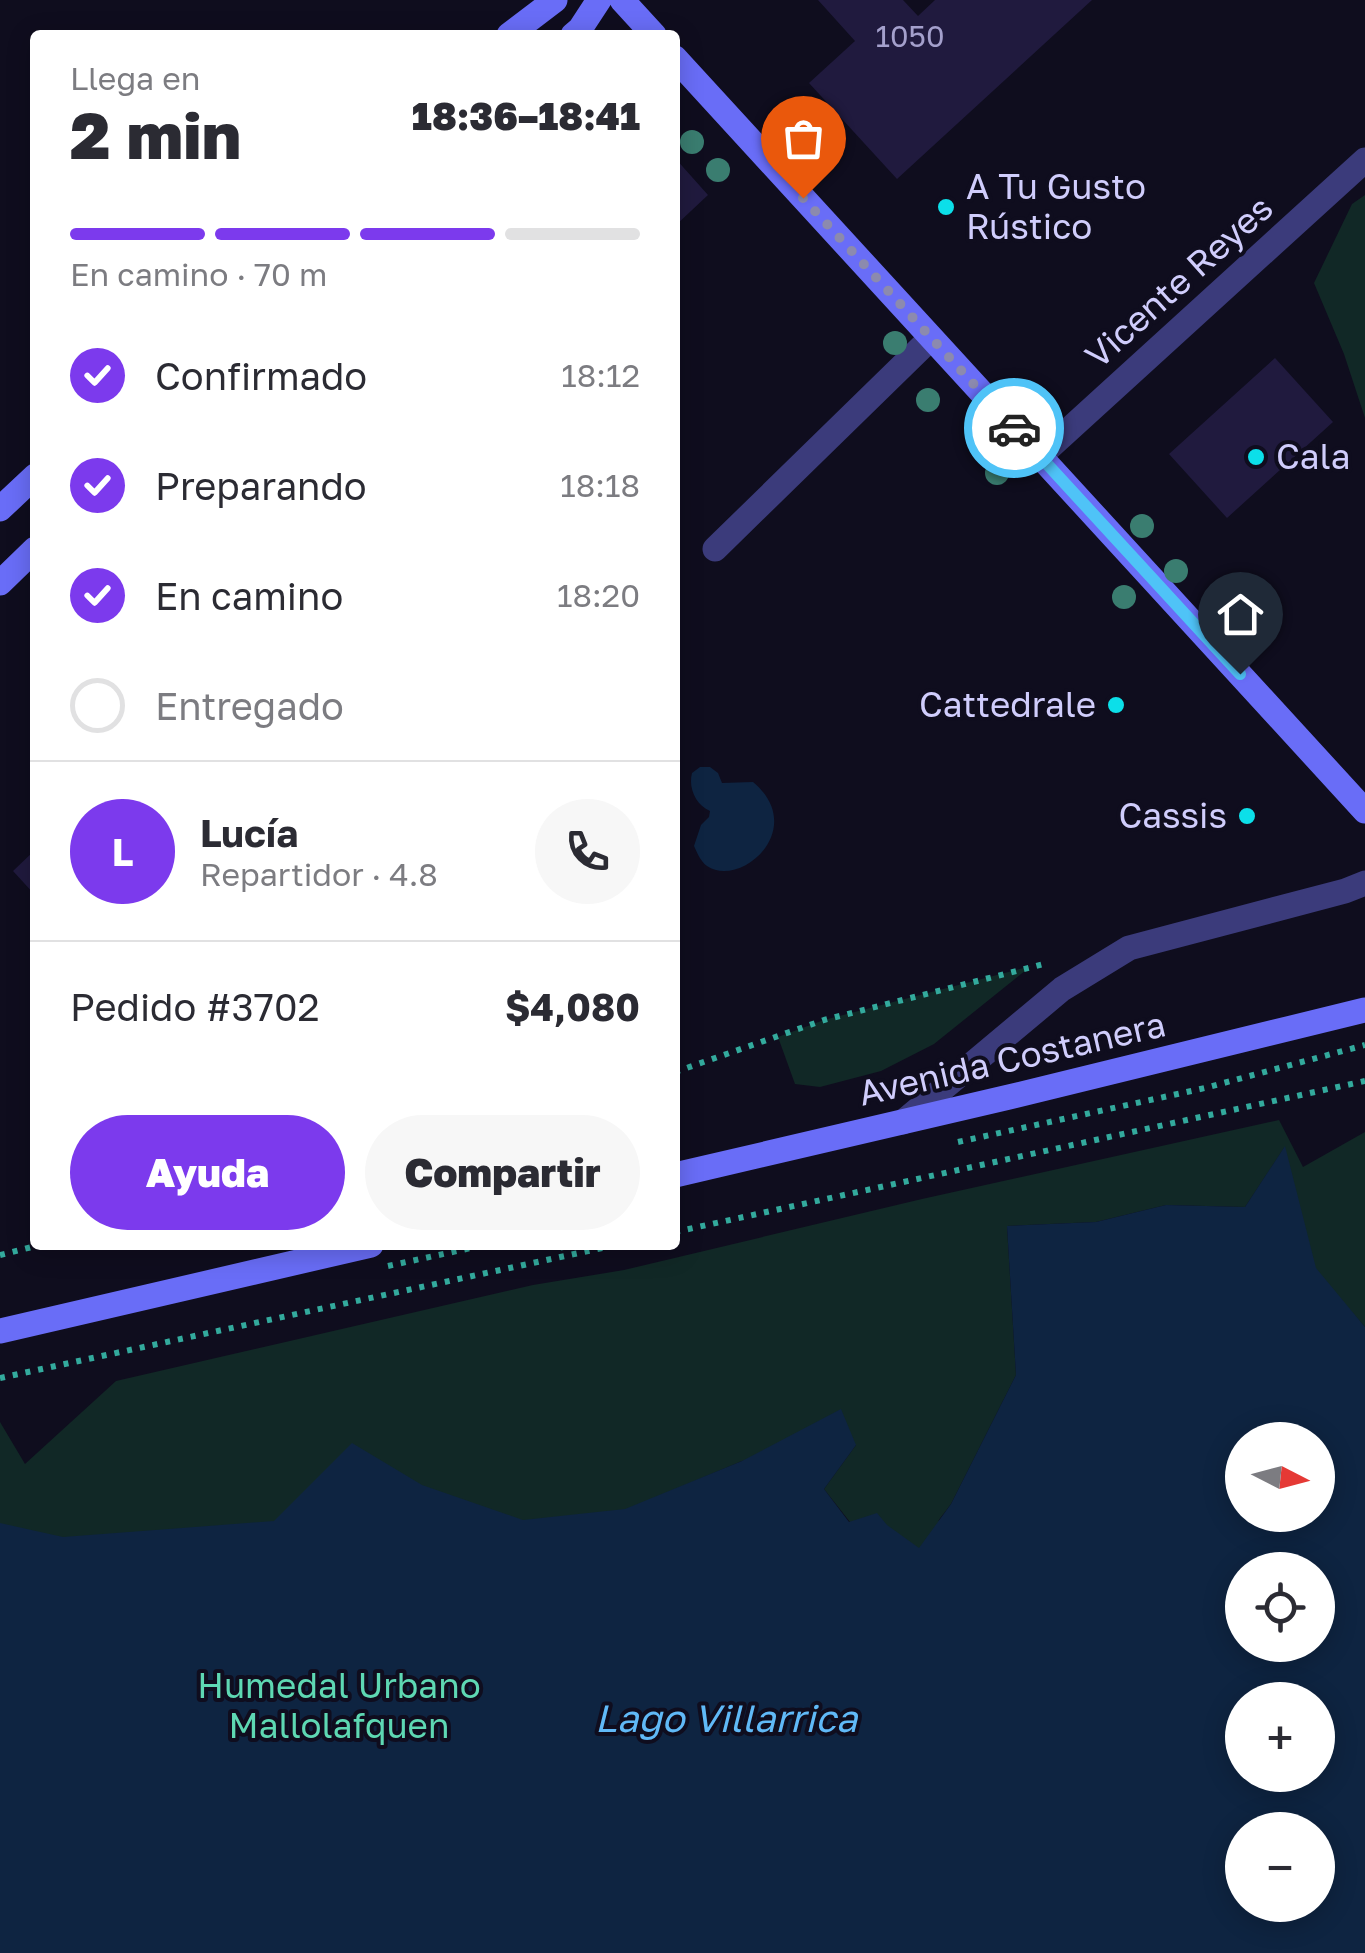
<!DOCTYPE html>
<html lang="es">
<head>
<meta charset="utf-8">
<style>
  :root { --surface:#fff; --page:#f7f7f7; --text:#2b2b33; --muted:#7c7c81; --line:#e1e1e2; --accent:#7c3aed }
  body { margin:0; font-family:"Golos Text",sans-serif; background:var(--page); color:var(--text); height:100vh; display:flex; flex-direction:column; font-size:38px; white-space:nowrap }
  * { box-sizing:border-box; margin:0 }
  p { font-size:32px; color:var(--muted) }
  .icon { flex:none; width:55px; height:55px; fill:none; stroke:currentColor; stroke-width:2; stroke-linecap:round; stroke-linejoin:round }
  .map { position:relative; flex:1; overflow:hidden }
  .side { position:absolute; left:30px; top:30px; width:650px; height:1220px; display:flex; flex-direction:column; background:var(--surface); border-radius:10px; box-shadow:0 5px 25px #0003 }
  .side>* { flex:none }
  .needle { width:65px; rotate:96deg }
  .controls { position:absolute; left:1225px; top:1422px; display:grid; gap:20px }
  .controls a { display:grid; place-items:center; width:110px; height:110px; border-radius:50%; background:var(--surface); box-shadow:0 5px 25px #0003; font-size:50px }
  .pin { position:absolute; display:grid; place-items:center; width:85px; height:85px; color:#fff; margin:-102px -42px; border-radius:50% 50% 50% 0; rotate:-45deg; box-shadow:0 0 10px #0007 }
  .pin .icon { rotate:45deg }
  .courier { position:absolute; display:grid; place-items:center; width:100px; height:100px; margin:-50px; border:8px solid #4fc3f7; border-radius:50%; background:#fff; color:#222; box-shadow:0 2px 12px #0007 }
  .overview em { font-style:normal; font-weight:800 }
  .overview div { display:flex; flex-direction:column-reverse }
  .overview { display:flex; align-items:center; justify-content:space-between; height:170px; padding:0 40px }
  h1 { font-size:65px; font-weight:800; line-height:75px }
  .bar { display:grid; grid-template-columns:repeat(4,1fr); gap:15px 10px; align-content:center; height:120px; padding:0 40px }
  .bar i { height:12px; border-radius:8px; background:var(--line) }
  .bar .selected { background:var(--accent) }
  .bar p { grid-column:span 4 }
  .line { display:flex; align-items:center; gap:25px; padding:0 40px; border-top:2px solid var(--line) }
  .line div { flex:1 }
  .round { display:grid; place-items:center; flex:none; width:105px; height:105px; border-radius:52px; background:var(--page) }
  ol { padding:0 40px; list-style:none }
  li { display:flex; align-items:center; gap:30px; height:110px }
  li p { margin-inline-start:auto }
  li .icon { padding:10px; border-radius:50%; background:var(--accent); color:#fff; stroke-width:4 }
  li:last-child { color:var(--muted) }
  li i { width:55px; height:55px; border:5px solid var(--line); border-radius:50% }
  .button { display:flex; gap:20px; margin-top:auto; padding:20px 40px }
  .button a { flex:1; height:115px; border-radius:60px; background:var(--accent); color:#fff; font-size:40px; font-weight:800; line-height:115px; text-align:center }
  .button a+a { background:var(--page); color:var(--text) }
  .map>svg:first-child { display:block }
</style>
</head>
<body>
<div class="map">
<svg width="1365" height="1953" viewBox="0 0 1365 1953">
  <rect width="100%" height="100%" fill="#0f0d1e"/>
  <path fill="#112826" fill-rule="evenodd" d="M1365 195V418L1344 354 1314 283 1352 204Z
    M1031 966 934 1044 881 1071 820 1087 795 1084 778 1037 824 1020Z
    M1279 1120 1303 1167 1365 1132V1327L1322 1278 1365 1805 1242 1830 0 1953V1422L25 1464 116 1381 533 1285 624 1270 922 1199ZM1284 1148 1314 1263 938 1521 951 1504 1016 1375 1007 1226 1096 1222 1166 1205 1245 1207ZM1242 1440H1318V1515H1242ZM856 1445 824 1489 850 1522 659 1496 742 1461ZM1242 1570H1318V1645H1242ZM1242 1700H1318V1775H1242Z"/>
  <path fill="#0e2441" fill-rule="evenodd" d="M700 767H710L718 773 722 783 753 782C809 829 740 889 707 866 700 861 697 852 694 846L701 825 709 817 710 811C696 805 688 788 692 773Z
    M1285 1146 1316 1268 1365 1327V1953H0V1523L63 1537 274 1521 352 1443 422 1485 523 1520 625 1509 742 1461 841 1409 856 1445 824 1489 849 1522 877 1513 887 1525 919 1548 951 1504 1016 1375 1007 1226 1096 1222 1166 1205 1245 1207ZM1242 1440H1318V1515H1242ZM1242 1570H1318V1645H1242ZM1242 1700H1318V1775H1242ZM1242 1830H1318V1905H1242Z"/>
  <path fill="#201a3e" d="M818 0H903L918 16 935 0H1092L897 179 809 83 855 41Z
    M675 158 708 195 675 226Z
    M1275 358 1333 422 1227 518 1169 454Z
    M35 850V895L13 871Z"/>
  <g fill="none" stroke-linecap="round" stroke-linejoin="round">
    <path stroke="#33aa9d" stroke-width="6" stroke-dasharray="5 8" stroke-linecap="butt" d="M675 1072 824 1020 1048 963
      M958 1142 1205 1088 1365 1045
      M675 1232 1365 1081
      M563 1245 565 1256
      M0 1255 40 1245
      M388 1266 485 1245
      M0 1378 616 1245"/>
    <path stroke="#3b3b7b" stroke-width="25" d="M1040 456 1365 160
      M715 549 931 338
      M903 1122 1062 989 1129 948 1345 891 1365 883"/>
    <path stroke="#696df7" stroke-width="25" d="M622 0 654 35
      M509 35 555 0
      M573 35 580 29 599 0
      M675 58 1365 811
      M0 509 35 476
      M0 583 35 549
      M675 1175 1009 1097 1365 1010
      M0 1331 371 1245"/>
  </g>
  <g fill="#3a7d70">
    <circle cx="692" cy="142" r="12"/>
    <circle cx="718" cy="170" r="12"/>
    <circle cx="895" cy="343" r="12"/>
    <circle cx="928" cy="400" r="12"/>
    <circle cx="997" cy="473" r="12"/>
    <circle cx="1142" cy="526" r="12"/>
    <circle cx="1176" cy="571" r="12"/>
    <circle cx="1124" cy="597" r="12"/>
  </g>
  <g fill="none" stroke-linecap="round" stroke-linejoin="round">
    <path stroke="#8c8aae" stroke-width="10" stroke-dasharray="0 18" d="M803 198 1014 428"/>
    <path stroke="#4fc3f7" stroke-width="12" d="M1014 428 1240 674"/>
  </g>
  <g fill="#0cdfe9" stroke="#0f0d1e" stroke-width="4">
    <circle cx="946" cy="207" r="10"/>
    <circle cx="1256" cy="457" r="10"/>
    <circle cx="1116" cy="705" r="10"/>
    <circle cx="1247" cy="816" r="10"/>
  </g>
  <g text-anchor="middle" stroke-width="8" stroke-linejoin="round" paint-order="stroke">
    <g font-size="30" fill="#a4a0cc">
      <text x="910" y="47">1050</text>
    </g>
    <g font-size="35" fill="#d0cdfc" stroke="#0f0d1e" text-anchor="start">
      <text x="966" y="199">A Tu Gusto<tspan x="966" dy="40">Rústico</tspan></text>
      <text x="1276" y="469">Cala</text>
      <text x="1096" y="717" text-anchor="end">Cattedrale</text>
      <text x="1227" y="828" text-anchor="end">Cassis</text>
    </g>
    <g font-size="35" fill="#d0cdfc" stroke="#0f0d1e">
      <text transform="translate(1179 282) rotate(-42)" y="12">Vicente Reyes</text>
      <text transform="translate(1012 1059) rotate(-13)" y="12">Avenida Costanera</text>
    </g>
    <g font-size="35" fill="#5ed8b3" stroke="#0f0d1e">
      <text x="339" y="1698">Humedal Urbano<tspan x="339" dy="40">Mallolafquen</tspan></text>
    </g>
    <g font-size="38" font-style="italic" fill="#60b9f7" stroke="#0f0d1e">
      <text x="726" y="1732">Lago Villarrica</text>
    </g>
  </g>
</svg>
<div class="controls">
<a><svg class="needle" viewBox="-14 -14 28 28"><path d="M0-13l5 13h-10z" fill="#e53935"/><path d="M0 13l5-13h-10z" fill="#7c7c81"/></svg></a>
<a><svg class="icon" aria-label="locate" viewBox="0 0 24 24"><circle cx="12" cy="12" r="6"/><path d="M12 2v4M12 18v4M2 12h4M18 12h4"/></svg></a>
<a>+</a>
<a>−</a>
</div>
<div class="pin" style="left:803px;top:198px;background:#ea580c"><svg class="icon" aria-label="bag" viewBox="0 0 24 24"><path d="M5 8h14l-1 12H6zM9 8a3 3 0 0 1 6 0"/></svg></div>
<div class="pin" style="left:1240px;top:674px;background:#1f2937"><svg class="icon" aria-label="home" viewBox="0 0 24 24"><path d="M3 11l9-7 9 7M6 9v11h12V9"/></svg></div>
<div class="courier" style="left:1014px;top:428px"><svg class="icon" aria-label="car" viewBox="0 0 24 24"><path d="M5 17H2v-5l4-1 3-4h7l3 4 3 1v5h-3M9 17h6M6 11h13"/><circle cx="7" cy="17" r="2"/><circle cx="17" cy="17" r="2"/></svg></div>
<section class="side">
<div class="overview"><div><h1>2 min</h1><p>Llega en</p></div><em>18:36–18:41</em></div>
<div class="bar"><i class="selected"></i><i class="selected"></i><i class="selected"></i><i></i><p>En camino · 70 m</p></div>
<ol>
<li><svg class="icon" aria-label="check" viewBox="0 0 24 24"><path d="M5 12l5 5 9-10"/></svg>Confirmado<p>18:12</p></li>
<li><svg class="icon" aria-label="check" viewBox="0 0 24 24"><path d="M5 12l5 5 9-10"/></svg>Preparando<p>18:18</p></li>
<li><svg class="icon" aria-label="check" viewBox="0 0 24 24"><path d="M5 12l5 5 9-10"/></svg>En camino<p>18:20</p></li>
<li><i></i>Entregado</li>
</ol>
<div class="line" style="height:180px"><b class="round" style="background:var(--accent);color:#fff">L</b><div><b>Lucía</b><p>Repartidor · 4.8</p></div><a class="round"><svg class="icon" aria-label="phone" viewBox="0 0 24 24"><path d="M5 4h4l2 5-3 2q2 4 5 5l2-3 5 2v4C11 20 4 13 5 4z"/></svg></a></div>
<div class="line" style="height:130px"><div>Pedido #3702</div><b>$4,080</b></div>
<div class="button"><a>Ayuda</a><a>Compartir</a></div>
</section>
</div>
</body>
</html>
